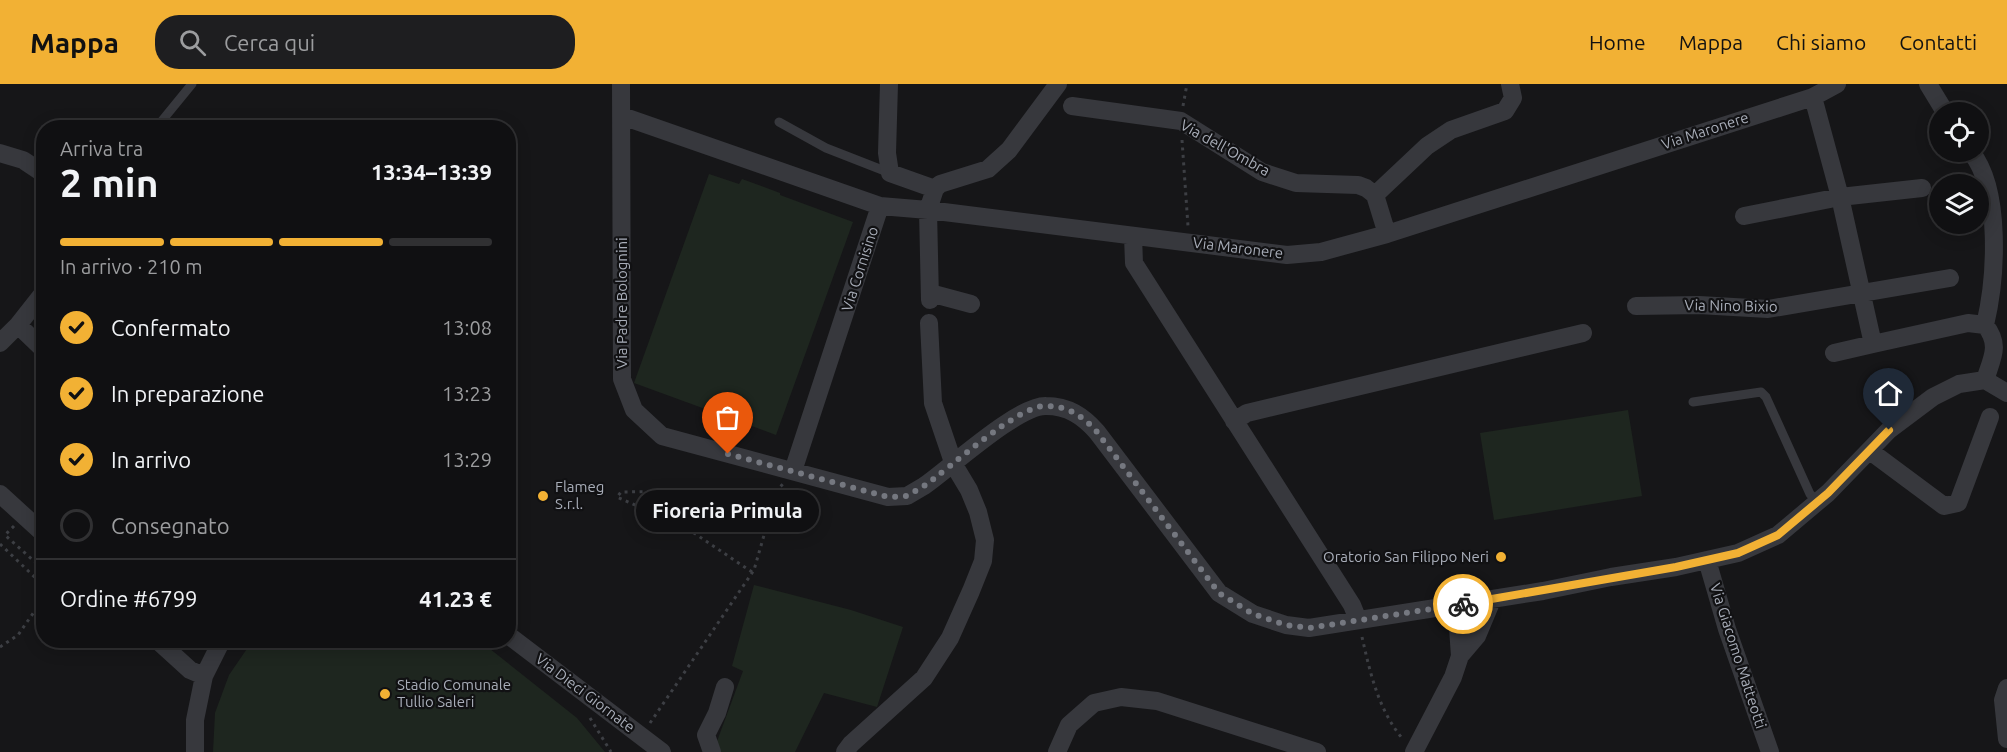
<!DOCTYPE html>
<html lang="it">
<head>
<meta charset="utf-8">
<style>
  :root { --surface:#101012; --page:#1e1e20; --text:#f1f3f6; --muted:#9c9d9f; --line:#303032; --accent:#f2b134 }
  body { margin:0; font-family:Ubuntu,sans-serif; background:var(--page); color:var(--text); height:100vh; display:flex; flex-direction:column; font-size:22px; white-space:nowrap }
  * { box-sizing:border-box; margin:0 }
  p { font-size:20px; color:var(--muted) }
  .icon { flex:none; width:33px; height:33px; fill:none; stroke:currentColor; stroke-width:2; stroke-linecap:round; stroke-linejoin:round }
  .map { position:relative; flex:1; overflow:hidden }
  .panel { position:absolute; left:36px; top:36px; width:480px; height:528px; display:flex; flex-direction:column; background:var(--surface); border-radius:24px; box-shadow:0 3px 15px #0003,0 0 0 2px var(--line) }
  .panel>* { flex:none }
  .controls { position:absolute; left:1929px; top:18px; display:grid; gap:12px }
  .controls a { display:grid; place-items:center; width:60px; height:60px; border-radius:50%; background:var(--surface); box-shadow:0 3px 15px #0003,0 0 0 2px var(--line); font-size:30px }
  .pin { position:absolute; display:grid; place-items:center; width:51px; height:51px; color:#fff; margin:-62px -26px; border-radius:50% 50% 50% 0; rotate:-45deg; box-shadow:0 0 6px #0007 }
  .pin .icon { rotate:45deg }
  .courier { position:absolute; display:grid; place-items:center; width:60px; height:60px; margin:-30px; border:4px solid #f2b134; border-radius:50%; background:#fff; color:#222; box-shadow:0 2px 8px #0007 }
  .bubble { position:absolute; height:42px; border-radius:21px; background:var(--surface); box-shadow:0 3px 15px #0003,0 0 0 2px var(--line); font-size:20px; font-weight:700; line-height:42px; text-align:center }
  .head em { font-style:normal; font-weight:700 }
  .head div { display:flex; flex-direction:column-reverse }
  .head { display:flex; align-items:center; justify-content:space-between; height:102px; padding:0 24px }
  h1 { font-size:39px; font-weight:700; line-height:45px }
  .bar { display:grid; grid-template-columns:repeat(4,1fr); gap:9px 6px; align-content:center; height:72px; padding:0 24px }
  .bar i { height:8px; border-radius:4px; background:var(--line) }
  .bar .selected { background:var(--accent) }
  .bar p { grid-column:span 4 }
  .line { display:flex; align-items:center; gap:15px; padding:0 24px; border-top:2px solid var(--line) }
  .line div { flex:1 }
  ol { padding:0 24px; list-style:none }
  li { display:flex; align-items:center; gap:18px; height:66px }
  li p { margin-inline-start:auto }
  li .icon { padding:6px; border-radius:50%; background:var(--accent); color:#111; stroke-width:4 }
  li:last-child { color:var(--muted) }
  li i { width:33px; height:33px; border:3px solid var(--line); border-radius:50% }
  header { display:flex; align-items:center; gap:36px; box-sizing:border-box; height:84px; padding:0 30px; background:var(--accent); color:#111 }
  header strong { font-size:28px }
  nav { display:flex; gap:33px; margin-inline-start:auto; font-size:21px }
  .search { width:420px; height:54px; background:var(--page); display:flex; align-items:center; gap:15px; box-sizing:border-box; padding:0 21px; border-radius:24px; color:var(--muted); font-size:22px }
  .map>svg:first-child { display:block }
</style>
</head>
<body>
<header>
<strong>Mappa</strong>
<div class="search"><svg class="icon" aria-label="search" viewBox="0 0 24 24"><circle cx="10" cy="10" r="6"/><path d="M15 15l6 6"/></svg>Cerca qui</div>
<nav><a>Home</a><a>Mappa</a><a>Chi siamo</a><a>Contatti</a></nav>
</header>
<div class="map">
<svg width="2007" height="668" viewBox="0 0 2007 668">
  <rect width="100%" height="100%" fill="#161618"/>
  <path fill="#1e261f" d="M709 90 739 100 742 95 780 109V111L853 138 776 351 634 299Z
    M1628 326 1642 412 1494 436 1480 349Z
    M754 501 851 526 903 543 877 623 824 609 795 668H719L716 660 743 587 732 582Z
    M253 556 480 557 577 634 605 668H213L215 629 229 591Z"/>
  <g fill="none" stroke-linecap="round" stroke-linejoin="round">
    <path stroke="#3d3f44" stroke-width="3" stroke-dasharray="3 4.5" stroke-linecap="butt" d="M1183 22 1187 0
      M1182 56 1188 142
      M14 442 5 451 44 486
      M0 460 44 502
      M752 488 685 443 617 413 621 408 777 406 783 400
      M1362 553C1370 588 1378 625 1402 654
      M0 563 18 551 34 528H44
      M590 634 611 668
      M650 639 754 486 777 406"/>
    <path stroke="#37383d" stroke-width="9" d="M779 38 826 64 890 89
      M156 44 192 0
      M1693 318 1761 308 1766 313 1810 410 1817 417"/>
    <path stroke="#37383d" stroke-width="18" d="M621 0 622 295 634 326 662 352 888 413 907 412 924 402C950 384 1018 321 1046 322 1068 322 1083 332 1097 348L1219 509 1253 530 1286 541 1309 544 1543 507 1611 493 1676 483 1738 469 1778 451 1828 409 1889 346 1933 313 1959 300 1985 296 2007 309
      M889 0 887 69 890 89 935 105
      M1928 0 1945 28
      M1813 13 1840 113 1873 260 1968 239 1985 241C2001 261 1992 274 1985 296
      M1072 22 1181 37 1262 88 1296 99 1358 101 1366 104 1375 111
      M622 32 880 122
      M1971 68C2002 106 1996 195 1985 241
      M0 69 23 76 44 90
      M1744 132 1840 113 1922 104
      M1387 150 1375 111 1427 62 1451 46 1505 27 1513 14 1510 0
      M1133 152 1134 179 1352 521 1358 536
      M930 209 971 220
      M930 216 928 126 935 105 940 100 988 85 1009 66 1058 0
      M1636 222 1699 221 1768 225 1950 194
      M18 241 44 266
      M0 259 18 241 44 208
      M1834 269 1873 260
      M1234 337 1247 329 1583 249
      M1870 367 1944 422 1958 419 1990 333
      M793 387 880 122 928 126 1287 171 1321 168 1387 150 1813 13 1837 0
      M0 410 44 450
      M1707 476 1727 545 1770 668
      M1447 523 1458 544 1460 572
      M508 551 662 668
      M157 556 190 586 204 592
      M2007 604 2003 616 2007 655
      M195 668V636L204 592 222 556
      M712 668 706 651 717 629 725 603
      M845 668 851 660 924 594 950 554 971 507 983 477 985 456 978 428 969 406 954 381 933 319 929 239
      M1057 668 1069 641 1094 619 1121 613 1157 617 1317 668
      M1414 668 1453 593 1460 572 1477 552 1492 516"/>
  </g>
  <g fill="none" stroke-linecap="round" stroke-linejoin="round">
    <path stroke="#757880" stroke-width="6" stroke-dasharray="0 10.8" d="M728 370 888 413 907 412 924 402C950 384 1018 321 1046 322 1068 322 1083 332 1097 348L1219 509 1253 530 1286 541 1309 544 1463 520"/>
    <path stroke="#f2b134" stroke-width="8" d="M1463 520 1676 483 1738 469 1778 451 1828 409 1889 346"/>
  </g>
  <g fill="#f2b134" stroke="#111113" stroke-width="2">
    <circle cx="543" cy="412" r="6"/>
    <circle cx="1501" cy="473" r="6"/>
    <circle cx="385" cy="610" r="6"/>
  </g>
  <g text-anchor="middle" stroke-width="4.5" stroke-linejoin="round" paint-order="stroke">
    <g font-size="15" fill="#a8adb8" stroke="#111113">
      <text transform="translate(1705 47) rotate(-18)" y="5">Via Maronere</text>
      <text transform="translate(1225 64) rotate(29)" y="5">Via dell'Ombra</text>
      <text transform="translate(1238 164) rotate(7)" y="5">Via Maronere</text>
      <text transform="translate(860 185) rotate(-72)" y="5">Via Cornisino</text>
      <text transform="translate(622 219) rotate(-90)" y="5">Via Padre Bolognini</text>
      <text transform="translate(1731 222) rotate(1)" y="5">Via Nino Bixio</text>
      <text transform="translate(1738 572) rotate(72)" y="5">Via Giacomo Matteotti</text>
      <text transform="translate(585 609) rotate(37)" y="5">Via Dieci Giornate</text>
    </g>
    <g font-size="15" fill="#a8adb8" stroke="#111113" text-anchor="start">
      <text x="555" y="408">Flameg<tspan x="555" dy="17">S.r.l.</tspan></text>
      <text x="1489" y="478" text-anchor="end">Oratorio San Filippo Neri</text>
      <text x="397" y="606">Stadio Comunale<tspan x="397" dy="17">Tullio Saleri</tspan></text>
    </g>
  </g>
</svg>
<div class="controls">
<a><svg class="icon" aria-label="locate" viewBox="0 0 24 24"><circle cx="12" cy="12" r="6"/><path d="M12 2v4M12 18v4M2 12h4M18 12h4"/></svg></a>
<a><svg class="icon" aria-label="layers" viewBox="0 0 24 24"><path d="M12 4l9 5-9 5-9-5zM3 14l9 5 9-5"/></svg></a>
</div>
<div class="pin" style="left:728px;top:370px;background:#ea580c"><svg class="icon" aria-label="bag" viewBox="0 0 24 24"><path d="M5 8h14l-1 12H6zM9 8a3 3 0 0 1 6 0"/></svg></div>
<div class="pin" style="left:1889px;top:346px;background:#1f2937"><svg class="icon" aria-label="home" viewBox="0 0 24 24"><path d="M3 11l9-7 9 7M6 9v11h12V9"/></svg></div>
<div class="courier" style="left:1463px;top:520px"><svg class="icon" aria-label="bike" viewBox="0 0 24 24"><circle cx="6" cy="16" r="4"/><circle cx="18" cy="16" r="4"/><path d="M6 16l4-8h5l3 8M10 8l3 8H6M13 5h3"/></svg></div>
<div class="bubble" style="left:636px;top:406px;width:183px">Fioreria Primula</div>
<section class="panel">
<div class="head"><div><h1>2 min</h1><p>Arriva tra</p></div><em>13:34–13:39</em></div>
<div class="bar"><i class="selected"></i><i class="selected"></i><i class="selected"></i><i></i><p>In arrivo · 210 m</p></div>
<ol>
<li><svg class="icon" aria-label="check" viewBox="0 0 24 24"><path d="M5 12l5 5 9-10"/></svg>Confermato<p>13:08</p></li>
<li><svg class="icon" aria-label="check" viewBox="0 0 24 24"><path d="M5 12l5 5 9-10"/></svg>In preparazione<p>13:23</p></li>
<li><svg class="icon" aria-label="check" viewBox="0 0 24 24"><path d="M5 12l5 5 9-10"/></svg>In arrivo<p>13:29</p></li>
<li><i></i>Consegnato</li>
</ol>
<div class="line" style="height:78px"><div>Ordine #6799</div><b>41.23 €</b></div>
</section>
</div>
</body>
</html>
